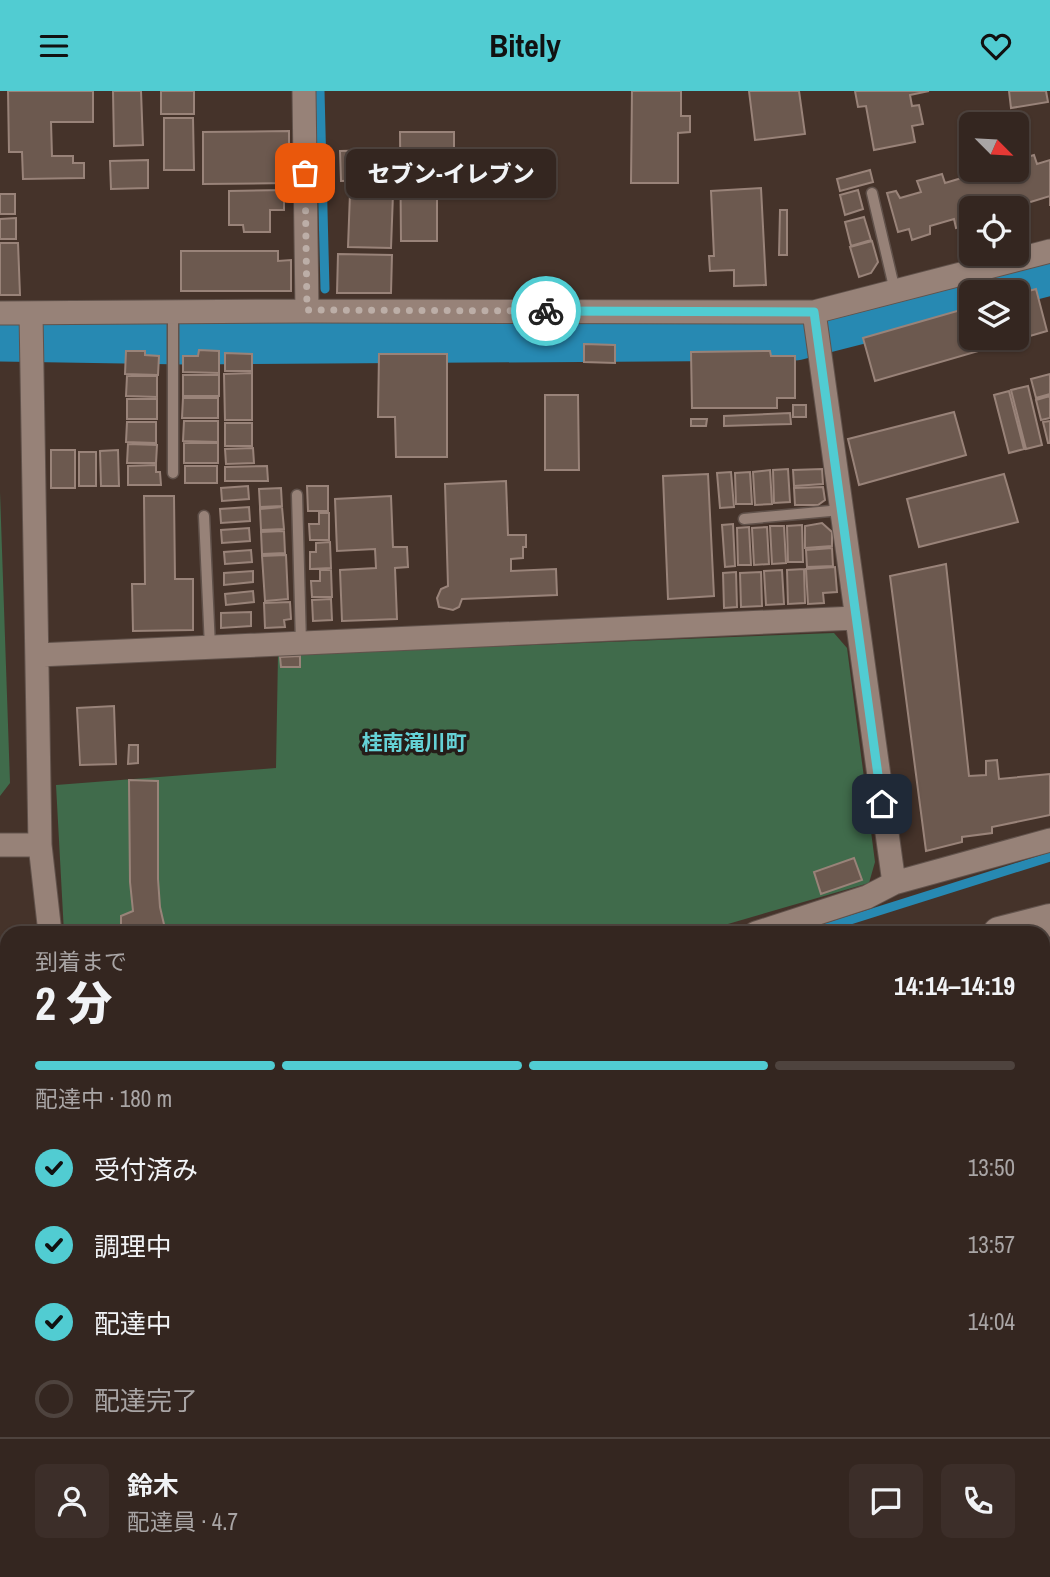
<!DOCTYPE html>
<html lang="ja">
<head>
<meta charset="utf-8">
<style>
  :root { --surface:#342620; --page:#3c2e29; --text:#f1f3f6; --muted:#a9a5a5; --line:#4e433e; --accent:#51ccd2 }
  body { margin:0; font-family:"Archivo Narrow","Noto Sans JP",sans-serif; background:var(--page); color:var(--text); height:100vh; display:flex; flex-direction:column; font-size:26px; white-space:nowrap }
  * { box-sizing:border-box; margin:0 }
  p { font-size:23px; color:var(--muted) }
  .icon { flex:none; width:38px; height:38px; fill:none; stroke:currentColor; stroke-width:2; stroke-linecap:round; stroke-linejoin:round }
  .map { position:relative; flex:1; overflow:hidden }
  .sheet { position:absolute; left:0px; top:835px; width:1050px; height:653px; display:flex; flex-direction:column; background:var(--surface); border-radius:21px 21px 0 0; box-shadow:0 2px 5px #0004,0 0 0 2px var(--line) }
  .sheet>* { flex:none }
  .needle { width:46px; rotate:114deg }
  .tools { position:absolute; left:959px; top:21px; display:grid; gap:14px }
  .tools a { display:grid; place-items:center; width:70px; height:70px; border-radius:10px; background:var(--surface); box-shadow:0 2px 5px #0004,0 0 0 2px var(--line); font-size:35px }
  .pin { position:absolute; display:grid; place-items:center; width:60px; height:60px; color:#fff; margin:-30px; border-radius:14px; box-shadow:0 4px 10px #0006 }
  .courier { position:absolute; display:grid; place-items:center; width:70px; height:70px; margin:-35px; border:5px solid #51ccd2; border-radius:50%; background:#fff; color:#222; box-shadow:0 2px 9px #0007 }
  .bubble { position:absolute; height:49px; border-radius:10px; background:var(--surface); box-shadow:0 2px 5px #0004,0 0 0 2px var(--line); font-size:23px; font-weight:800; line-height:49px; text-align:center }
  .headline em { font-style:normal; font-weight:800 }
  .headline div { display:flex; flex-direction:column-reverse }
  .headline { display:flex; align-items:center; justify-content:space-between; height:119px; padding:0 35px }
  h1 { font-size:46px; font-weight:800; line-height:52px }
  .bar { display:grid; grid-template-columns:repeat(4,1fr); gap:10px 7px; align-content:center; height:84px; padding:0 35px }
  .bar i { height:9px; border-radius:5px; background:var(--line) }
  .bar .selected { background:var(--accent) }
  .bar p { grid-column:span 4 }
  .line { display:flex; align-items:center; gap:18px; padding:0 35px; border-top:2px solid var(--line) }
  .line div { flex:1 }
  .round { display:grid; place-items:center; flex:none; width:74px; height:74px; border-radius:10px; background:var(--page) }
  ol { padding:0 35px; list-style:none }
  li { display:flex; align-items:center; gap:21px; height:77px }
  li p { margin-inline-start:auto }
  li .icon { padding:7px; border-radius:50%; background:var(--accent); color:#111; stroke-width:4 }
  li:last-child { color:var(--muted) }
  li i { width:38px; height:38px; border:4px solid var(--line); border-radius:50% }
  header { display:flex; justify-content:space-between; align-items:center; height:91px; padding:0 35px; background:var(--accent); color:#111; font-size:32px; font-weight:800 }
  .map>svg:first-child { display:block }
</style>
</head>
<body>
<header><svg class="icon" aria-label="menu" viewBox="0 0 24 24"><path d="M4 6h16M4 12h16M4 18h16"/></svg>Bitely<svg class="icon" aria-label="heart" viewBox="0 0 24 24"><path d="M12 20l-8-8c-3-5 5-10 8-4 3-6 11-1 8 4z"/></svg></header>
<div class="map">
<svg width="1050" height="1486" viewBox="0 0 1050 1486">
  <rect width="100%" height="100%" fill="#45332a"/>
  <path fill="#406b4b" d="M0 401 10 692 0 705Z
    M834 542 847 557 875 771 869 792 697 842H64L56 694 276 677 278 564Z"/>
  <path fill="#2789b2" d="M1043 1089H1050V1243L1043 1240Z
    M7 1461V1480L849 1481 846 1486H0V1465Z"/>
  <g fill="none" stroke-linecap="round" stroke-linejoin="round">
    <path stroke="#2789b2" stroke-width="9" d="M320 0 325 198
      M809 842 1050 766
      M0 1187 7 1184"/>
    <path stroke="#2789b2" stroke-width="51" d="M0 245 186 248 795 244 1050 179"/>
  </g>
  <path fill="#6c594f" stroke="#998379" stroke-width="2" d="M8 0H93V31H51L52 65H73V72H84V87L23 88 22 61H9Z
    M113 0H141L143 54 114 55Z
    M161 0H194V23H161Z
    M632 0H681V25H690V41L678 42V92H631Z
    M749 0H799L805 43 755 49Z
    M855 0H929L910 4 912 15 919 14 923 33 912 35 915 51 874 59 866 15 858 16Z
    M1009 0H1046L1048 11 1011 17Z
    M164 27H193L194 79H164Z
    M289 40V92L203 93V41Z
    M400 41H454V92H437V150H401Z
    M383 59 384 89 341 90 340 60Z
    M1034 64 1037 73 1050 69V115V105L1024 113 1026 121 1017 124V117H971V133L956 137 954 128 930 135V143L912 149 909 138 898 141 887 102 896 100 900 107 921 101 917 90 942 83 945 92 965 86 961 73 971 70V79H1017V69Z
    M148 69V97L111 98 110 70Z
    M870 79 873 91 840 100 837 88Z
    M761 97 766 194 734 195V179L710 180 709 165H714L711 100Z
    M284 99V119H270V141H244L243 134H229V100Z
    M858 99 863 118 845 124 840 104Z
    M350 102 393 103 391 157 348 156Z
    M0 103H15V123H0Z
    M780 119H787V164H779Z
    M864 126 871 149 851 155 845 131Z
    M16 127V148H0V128Z
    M872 150 878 171 871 182 859 186 850 156Z
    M0 152H18L20 204H0Z
    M181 160H278V170L291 169V200H181Z
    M338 163 392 164 391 202H337Z
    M1036 198 1047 240 875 290 863 247 971 216V247H1017V203Z
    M584 253 615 254V272L584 271Z
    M199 259 219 260V282L183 281V265H198Z
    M126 260H145V264L159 265 158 284 125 283Z
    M770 260 771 265H795V307H777V317H692L691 261Z
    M225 262 252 263V280H225Z
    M379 263H447V366H396L395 326H378Z
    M252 282V329H225L224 283Z
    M1050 283V303L1036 307 1031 288Z
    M183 284H219V305H183Z
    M127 285H157V306L126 305Z
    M1028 295 1042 354 1026 358 1011 299Z
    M1009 300 1024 358 1009 362 994 304Z
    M545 304H578L579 379H545Z
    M1050 305V327L1041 329 1036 309Z
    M183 307H218V327H182Z
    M127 308H157V328H127Z
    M793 314H806V326H793Z
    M954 321 966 364 859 394 848 348Z
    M790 322 791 333 724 335V325Z
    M691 328H707L706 335H691Z
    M184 330H218V351L183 350Z
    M1050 330V352H1048L1043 331Z
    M127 331H156V352L126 351Z
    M225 332H252V355H225Z
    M184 352H218V372H184Z
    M128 353 157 354 156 372H127Z
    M253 357 254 372 226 373 225 358Z
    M51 359H75V397H51Z
    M118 359 119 395H101L100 360Z
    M79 361H96V395H79Z
    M156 374V381H160L161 394H128V375Z
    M185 375H217V392H185Z
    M267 375 268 390H225V376Z
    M788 378 790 411 774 412 773 379Z
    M822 378 823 393 794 395 793 379Z
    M770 379 772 413 755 414 753 381Z
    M731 381 734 416 720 417 717 382Z
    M750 381 752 413H736L735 382Z
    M708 383 714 505 668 508 663 385Z
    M1004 383 1018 431 919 456 907 408Z
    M506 390 508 444H526V456H523V467L511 468V480L556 478 557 504 462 508 459 516 453 519 439 516 437 507 441 498 448 495 445 393Z
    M248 395 249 408 222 410 221 397Z
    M307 395H328V420H308Z
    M823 396 825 409 818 414H795L794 397Z
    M281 397 282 415 260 416 259 398Z
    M144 405H174L175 488H193V539L133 540 132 493H145Z
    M391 405 393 456H407L408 476 395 477 397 528 342 530 340 479 376 477 375 458 337 460 335 408Z
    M249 416 250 430 221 432 220 418Z
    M282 416 284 438 261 439 260 418Z
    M319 422H329V449H310L309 433H319Z
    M822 432 832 441V455L805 457V435Z
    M733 433 735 475 725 476 722 434Z
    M802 434 803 471H788L787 435Z
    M770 435H784L786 472 772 473Z
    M749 436 751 474H738L737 437Z
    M767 436 769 473 754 474 752 437Z
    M249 437 250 450 222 452 221 439Z
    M284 440 285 462 262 463 261 441Z
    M330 451 331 477 310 478V461H316V452Z
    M832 457 833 475 807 476 806 459Z
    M251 459 252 471 225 473 224 461Z
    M286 464 288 508 265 510 262 465Z
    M946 473 969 685 986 684V670L997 669 999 688 1050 683V724L992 736V742L962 746V751L926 760 890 485Z
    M835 476 837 501 823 502 824 512 808 513 806 478Z
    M804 478 805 512 788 513 787 479Z
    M320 479H331L332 506H312L311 490H320Z
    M782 479 784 513 766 514 764 480Z
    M253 480V491L224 494V482Z
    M736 481 737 516 724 517 723 482Z
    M761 481 762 515 741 516 740 482Z
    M253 500 254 511 226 514 225 503Z
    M331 508 332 529 313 530 312 509Z
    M290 511 291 528 284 529 285 536 265 537 264 512Z
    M251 521V535L221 537V522Z
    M300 565V576H281L280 566Z
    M114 615 116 673 80 674 77 617Z
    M129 654H138V672L128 673Z
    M129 689 158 690V788L160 816 166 842H91L121 834V825L133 820 130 791Z
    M854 767 862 789 821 803 814 781Z
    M0 1008H7V1037H0Z
    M0 1070H7V1135H0Z"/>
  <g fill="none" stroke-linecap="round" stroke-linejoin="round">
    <g stroke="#61524b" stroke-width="13">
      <path id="lane" d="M872 102 895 200
        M173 382V221
        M297 404 301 552
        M204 425 210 556
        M744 428 841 419
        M0 1056H7"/>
    </g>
    <g stroke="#61524b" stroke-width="25">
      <path id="street" d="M304 0 307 220
        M814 221 894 792
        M0 222 307 220 814 221 1050 160
        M31 222 40 754 50 842
        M38 564 855 527
        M0 754H40
        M756 842 867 806 894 792 1050 749
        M0 1170 7 1166"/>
    </g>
    <g stroke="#61524b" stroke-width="34">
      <path id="secondary" d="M999 842 1050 829
        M0 1249 7 1245"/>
    </g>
    <use href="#lane" stroke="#978278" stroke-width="10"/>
    <use href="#street" stroke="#978278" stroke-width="23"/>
    <use href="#secondary" stroke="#978278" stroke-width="32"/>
  </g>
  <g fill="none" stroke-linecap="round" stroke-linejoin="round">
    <path stroke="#bcaea7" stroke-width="7" stroke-dasharray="0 12.6" d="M305 82 307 219 546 220"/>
    <path stroke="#51ccd2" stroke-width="9" d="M546 220 814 221 882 713"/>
  </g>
  <g text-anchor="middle" stroke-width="7" stroke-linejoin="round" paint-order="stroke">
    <g font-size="21" font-weight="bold" fill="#65d2d7" stroke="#251d19">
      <text x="414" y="659">桂南滝川町</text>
    </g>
  </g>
</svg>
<div class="tools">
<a><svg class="needle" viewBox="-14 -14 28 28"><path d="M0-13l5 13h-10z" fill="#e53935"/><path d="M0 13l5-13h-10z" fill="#a9a5a5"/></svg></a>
<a><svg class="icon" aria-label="locate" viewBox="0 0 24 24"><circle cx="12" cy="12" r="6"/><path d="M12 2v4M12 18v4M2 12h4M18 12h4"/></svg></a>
<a><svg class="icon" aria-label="layers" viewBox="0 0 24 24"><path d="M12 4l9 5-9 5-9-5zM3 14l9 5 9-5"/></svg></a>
</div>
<div class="pin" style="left:305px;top:82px;background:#ea580c"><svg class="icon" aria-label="bag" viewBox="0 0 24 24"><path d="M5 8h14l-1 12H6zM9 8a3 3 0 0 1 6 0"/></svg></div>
<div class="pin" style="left:882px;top:713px;background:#1f2937"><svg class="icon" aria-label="home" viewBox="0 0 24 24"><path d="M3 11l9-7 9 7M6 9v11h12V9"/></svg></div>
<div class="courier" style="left:546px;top:220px"><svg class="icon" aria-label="bike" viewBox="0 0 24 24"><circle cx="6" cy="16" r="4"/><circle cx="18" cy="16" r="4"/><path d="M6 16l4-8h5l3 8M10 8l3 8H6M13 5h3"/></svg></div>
<div class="bubble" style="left:346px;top:58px;width:210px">セブン-イレブン</div>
<section class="sheet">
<div class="headline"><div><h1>2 分</h1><p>到着まで</p></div><em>14:14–14:19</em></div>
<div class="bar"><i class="selected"></i><i class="selected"></i><i class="selected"></i><i></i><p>配達中 · 180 m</p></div>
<ol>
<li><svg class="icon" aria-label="check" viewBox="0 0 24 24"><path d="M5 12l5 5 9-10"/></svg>受付済み<p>13:50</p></li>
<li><svg class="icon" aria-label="check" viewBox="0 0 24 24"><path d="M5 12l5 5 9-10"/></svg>調理中<p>13:57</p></li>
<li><svg class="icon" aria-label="check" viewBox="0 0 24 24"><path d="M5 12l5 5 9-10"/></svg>配達中<p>14:04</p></li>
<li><i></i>配達完了</li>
</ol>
<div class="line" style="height:126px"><a class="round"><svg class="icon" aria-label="person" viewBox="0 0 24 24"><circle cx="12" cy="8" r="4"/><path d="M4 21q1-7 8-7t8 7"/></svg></a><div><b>鈴木</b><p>配達員 · 4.7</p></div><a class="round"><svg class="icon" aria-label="chat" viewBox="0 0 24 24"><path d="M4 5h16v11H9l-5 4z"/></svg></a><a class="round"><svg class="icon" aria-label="phone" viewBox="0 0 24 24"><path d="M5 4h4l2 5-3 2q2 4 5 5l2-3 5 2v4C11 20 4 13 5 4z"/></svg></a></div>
</section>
</div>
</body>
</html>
